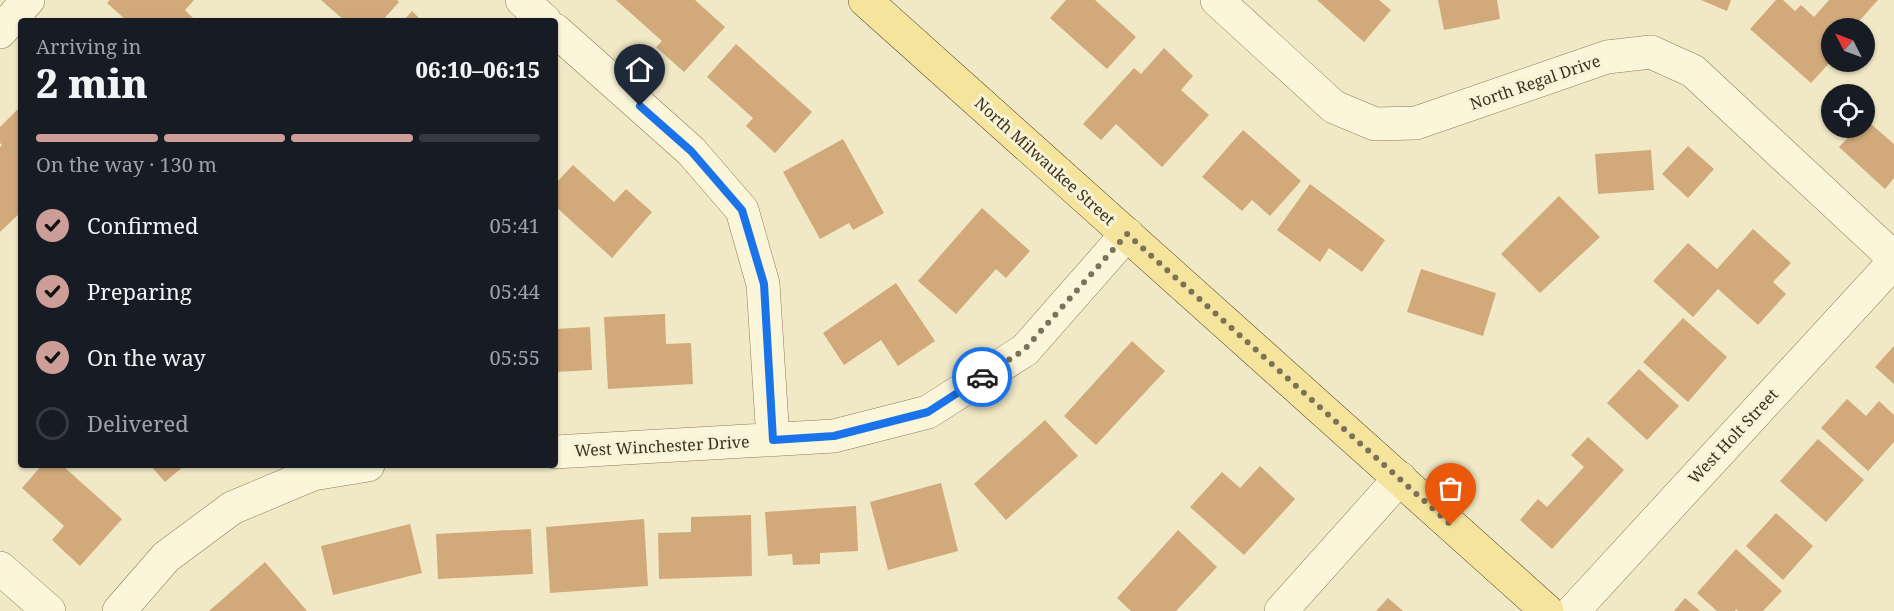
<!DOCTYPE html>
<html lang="en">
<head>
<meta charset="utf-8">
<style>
  :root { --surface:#171b24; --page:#20242c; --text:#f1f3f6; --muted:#9ea1a6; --line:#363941; --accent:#cd9e98 }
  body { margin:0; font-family:"Noto Serif",serif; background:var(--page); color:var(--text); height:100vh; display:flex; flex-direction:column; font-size:22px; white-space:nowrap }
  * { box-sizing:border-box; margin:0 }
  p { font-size:20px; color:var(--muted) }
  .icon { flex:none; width:33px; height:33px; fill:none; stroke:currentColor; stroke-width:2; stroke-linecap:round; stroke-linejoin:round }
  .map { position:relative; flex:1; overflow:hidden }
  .sheet { position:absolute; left:18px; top:18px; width:540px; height:450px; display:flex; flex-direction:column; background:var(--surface); border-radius:6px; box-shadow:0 2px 4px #0004 }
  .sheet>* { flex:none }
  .needle { width:39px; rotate:312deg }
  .fabs { position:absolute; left:1821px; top:18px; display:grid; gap:12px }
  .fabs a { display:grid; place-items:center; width:54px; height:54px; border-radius:50%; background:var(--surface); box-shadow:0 2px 4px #0004; font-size:30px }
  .pin { position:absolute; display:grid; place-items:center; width:51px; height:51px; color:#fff; margin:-62px -26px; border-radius:50% 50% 50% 0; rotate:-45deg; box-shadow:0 0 6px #0007 }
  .pin .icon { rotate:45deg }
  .courier { position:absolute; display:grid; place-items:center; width:60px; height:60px; margin:-30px; border:4px solid #1a73e8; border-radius:50%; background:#fff; color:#222; box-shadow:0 2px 8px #0007 }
  .overview em { font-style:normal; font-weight:800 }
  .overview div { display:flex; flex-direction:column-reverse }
  .overview { display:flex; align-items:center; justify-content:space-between; height:102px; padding:0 18px }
  h1 { font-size:39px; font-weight:800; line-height:45px }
  .bar { display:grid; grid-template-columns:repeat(4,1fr); gap:9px 6px; align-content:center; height:72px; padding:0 18px }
  .bar i { height:8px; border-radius:4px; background:var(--line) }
  .bar .active { background:var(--accent) }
  .bar p { grid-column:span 4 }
  ol { padding:0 18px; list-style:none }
  li { display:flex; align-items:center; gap:18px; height:66px }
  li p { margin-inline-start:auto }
  li .icon { padding:6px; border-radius:50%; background:var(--accent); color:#111; stroke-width:4 }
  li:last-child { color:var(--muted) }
  li i { width:33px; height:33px; border:3px solid var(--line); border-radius:50% }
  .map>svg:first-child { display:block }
</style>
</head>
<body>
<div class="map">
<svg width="1894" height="611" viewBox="0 0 1894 611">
  <rect width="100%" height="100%" fill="#f1e9c6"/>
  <path fill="#d1a97a" d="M110 0H194L185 10 194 19 192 21H127L107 3Z
    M321 0H397L399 2 382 21H345Z
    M616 0H695L725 27 684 72 656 47 662 41Z
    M1066 0H1095L1136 37 1107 69 1050 18Z
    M1317 0H1379L1391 10 1364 42Z
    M1438 0H1497L1500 19 1444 30Z
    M1701 0H1731L1727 11Z
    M1776 0H1783L1795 11 1801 5 1814 17 1829 0H1878L1853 28H1832V60L1811 83 1750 29Z
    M412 11 422 21H403Z
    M736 44 812 112 775 153 746 126 753 118 707 77Z
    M1164 48 1193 76 1181 90 1209 115 1162 167 1116 124 1101 140 1083 124 1134 68 1141 74Z
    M18 109 21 112V212L0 232V147L2 145 0 143V127Z
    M1864 118 1894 144V178L1885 189 1839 147 1857 128H1864Z
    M1243 130 1301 181 1270 216 1252 200 1242 211 1202 177Z
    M843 139 884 213 853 230 849 223 820 239 783 172Z
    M1688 146 1714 169 1688 198 1662 174Z
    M1651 150 1654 190 1598 194 1595 154Z
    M573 165 614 202 626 189 652 212 612 258 555 206V184Z
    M1310 184 1385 240 1362 272 1329 248 1320 262 1277 230Z
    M1559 196 1600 237 1540 293 1501 254Z
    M982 208 1030 251 1006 278 996 269 956 314 918 281Z
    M1753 229 1791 263 1773 282 1786 294 1758 325 1718 289 1693 317 1653 281 1688 243 1717 269Z
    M1421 269 1496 293 1483 336 1407 312Z
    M896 283 935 341 898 366 881 340 844 365 823 333Z
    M665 314 666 344 691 343 693 384 608 389 604 317Z
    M1683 318 1727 357 1688 402 1643 362Z
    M590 327 592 370 555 372V329Z
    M1132 341 1165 371 1096 445 1064 416Z
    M1894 346V384L1875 367Z
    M1639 369 1679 406 1647 440 1607 403Z
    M1847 399 1866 416 1879 401 1894 415V442L1868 471 1821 428Z
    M1045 420 1078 456 1006 520 974 484Z
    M1588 437 1624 470 1552 549 1520 520 1538 499 1547 507 1584 467 1571 455Z
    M1818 439 1864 480 1826 522 1780 481Z
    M42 465H62L122 519 80 566 52 540 64 526 22 488Z
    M150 465H185L165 482Z
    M1260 466 1295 499 1244 555 1190 507 1222 472 1240 488Z
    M941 483 958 551 888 570 870 502Z
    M856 506 858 551 820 553V564L793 565 792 554 768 556 765 512Z
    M1776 513 1813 546 1783 580 1746 546Z
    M751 515 752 576 659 579 658 533 691 532V517Z
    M644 519 648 586 550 593 546 527Z
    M410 524 422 573 333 595 321 546Z
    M531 529 533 574 438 579 436 534Z
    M1178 530 1217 567 1176 611H1131L1117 598Z
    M1736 549 1782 591 1763 611H1738L1736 609 1735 611H1717L1697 593Z
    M265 562 307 611H209Z
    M1388 598 1403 611H1376Z
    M1685 598 1700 611H1674Z"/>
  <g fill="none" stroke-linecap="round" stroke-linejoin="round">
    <g stroke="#8d7c5a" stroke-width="34">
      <path id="minor" d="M522 0 545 21
        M1217 0 1334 107 1375 124 1416 123 1607 57 1651 52 1693 71 1894 258
        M555 30 691 151 742 210 763 284 773 440
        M0 32 28 0
        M555 452 834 436 928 412 1025 350 1127 234
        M0 568 49 611
        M119 611 166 557 232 508 313 474 368 465
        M1281 611 1400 478
        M1573 611 1894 262"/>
    </g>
    <g stroke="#5b492e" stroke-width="34">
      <path id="major" d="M865 0 1547 611"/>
    </g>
    <use href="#minor" stroke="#fbf5da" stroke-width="33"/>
    <use href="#major" stroke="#f5e59c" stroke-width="33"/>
  </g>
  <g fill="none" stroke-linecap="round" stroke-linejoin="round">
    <path stroke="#7c7159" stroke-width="6" stroke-dasharray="0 10.8" d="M982 377 1024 350 1127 234 1451 525"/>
    <path stroke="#1a73e8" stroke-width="8" d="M640 106 691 151 742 210 764 284 773 440 834 436 928 412 982 377"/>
  </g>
  <g text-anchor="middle" stroke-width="6" stroke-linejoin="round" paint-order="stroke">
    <g font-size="16" fill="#3d311f" stroke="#f8f2d6">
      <text transform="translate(1535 82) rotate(-19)" y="6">North Regal Drive</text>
      <text transform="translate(1045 161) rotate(42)" y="6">North Milwaukee Street</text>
      <text transform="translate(1733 436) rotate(-47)" y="6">West Holt Street</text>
      <text transform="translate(662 446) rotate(-3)" y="6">West Winchester Drive</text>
    </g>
  </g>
</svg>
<div class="fabs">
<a><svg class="needle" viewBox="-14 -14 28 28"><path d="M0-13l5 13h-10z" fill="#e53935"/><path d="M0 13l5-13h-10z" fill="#9ea1a6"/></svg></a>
<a><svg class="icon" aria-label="locate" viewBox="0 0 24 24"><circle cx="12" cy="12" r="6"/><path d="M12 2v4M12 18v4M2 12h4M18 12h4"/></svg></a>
</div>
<div class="pin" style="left:1451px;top:525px;background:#ea580c"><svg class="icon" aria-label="bag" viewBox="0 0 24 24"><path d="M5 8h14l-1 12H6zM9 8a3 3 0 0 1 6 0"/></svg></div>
<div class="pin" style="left:640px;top:106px;background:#1f2937"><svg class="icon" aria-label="home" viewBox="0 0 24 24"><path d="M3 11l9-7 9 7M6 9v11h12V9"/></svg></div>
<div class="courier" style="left:982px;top:377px"><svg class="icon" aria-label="car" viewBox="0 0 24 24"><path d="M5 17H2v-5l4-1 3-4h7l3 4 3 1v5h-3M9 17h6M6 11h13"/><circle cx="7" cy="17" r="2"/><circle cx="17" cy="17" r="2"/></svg></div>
<section class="sheet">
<div class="overview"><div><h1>2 min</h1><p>Arriving in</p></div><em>06:10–06:15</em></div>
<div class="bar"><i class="active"></i><i class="active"></i><i class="active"></i><i></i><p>On the way · 130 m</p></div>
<ol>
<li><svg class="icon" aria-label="check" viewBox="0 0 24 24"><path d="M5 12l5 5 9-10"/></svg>Confirmed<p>05:41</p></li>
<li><svg class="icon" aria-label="check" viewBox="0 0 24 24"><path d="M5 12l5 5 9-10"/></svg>Preparing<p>05:44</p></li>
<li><svg class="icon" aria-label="check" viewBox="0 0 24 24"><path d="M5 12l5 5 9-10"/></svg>On the way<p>05:55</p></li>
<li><i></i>Delivered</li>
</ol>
</section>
</div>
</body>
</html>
